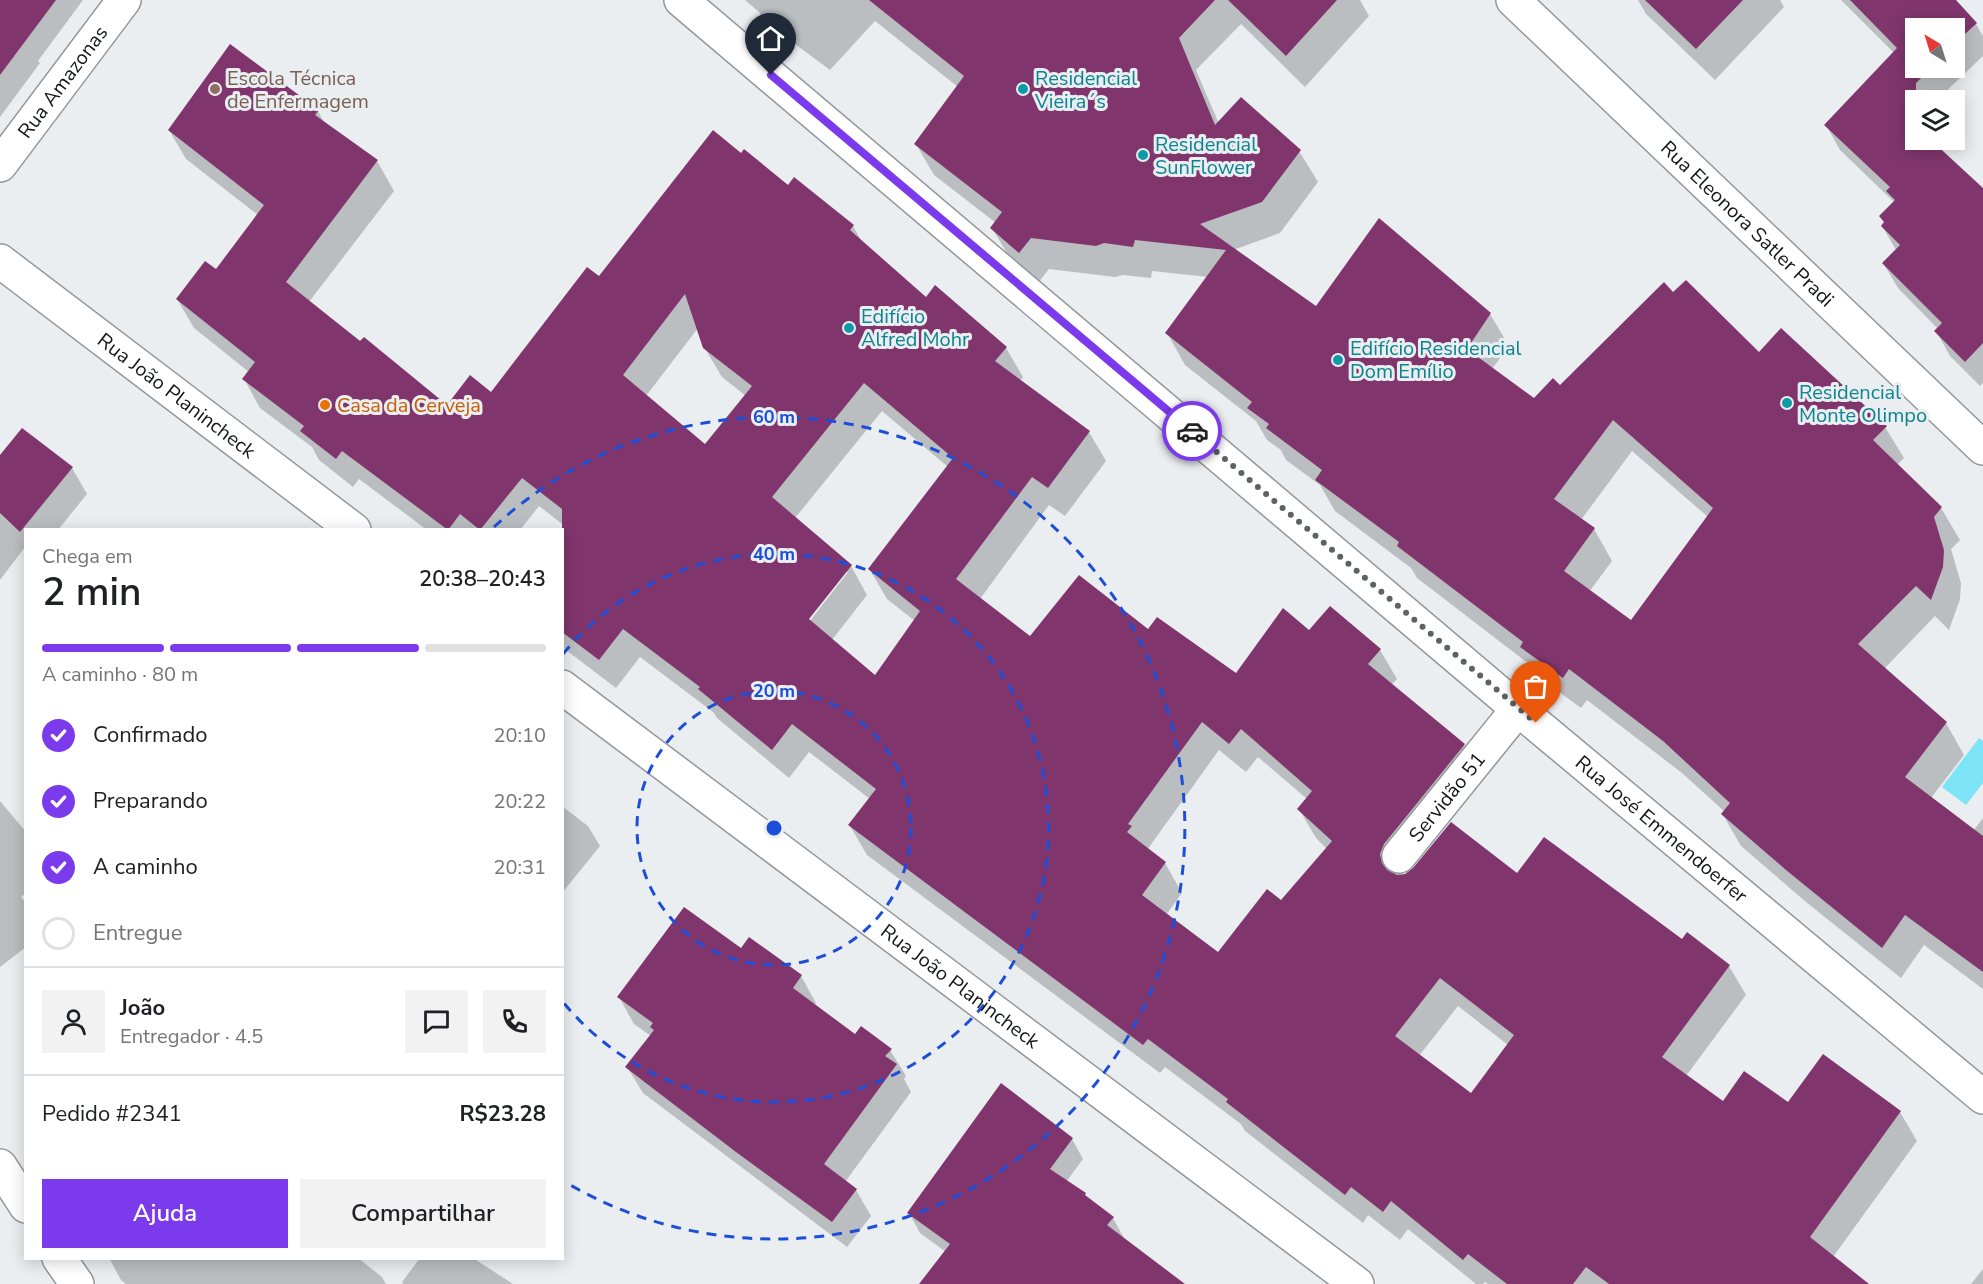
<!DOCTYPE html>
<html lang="pt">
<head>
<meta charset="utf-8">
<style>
  :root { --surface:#fff; --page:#f2f2f2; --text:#202124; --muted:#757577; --line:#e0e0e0; --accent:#7c3aed }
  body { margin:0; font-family:"Nunito Sans",sans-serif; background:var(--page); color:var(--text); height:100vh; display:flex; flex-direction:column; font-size:22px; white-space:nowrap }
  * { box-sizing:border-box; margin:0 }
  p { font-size:20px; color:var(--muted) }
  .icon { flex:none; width:33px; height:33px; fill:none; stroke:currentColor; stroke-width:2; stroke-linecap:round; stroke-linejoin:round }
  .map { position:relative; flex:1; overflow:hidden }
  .details { position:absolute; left:24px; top:528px; width:540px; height:732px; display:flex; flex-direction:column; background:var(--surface); border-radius:0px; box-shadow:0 3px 15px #0003 }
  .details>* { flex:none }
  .needle { width:39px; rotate:322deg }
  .tools { position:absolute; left:1905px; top:18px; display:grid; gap:12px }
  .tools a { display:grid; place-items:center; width:60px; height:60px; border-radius:0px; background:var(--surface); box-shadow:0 3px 15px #0003; font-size:30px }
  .pin { position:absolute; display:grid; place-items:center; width:51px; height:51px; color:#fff; margin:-62px -26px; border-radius:50% 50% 50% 0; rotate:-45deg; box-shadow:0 0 6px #0007 }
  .pin .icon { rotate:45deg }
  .courier { position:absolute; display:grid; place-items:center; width:60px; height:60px; margin:-30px; border:4px solid #7c3aed; border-radius:50%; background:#fff; color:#222; box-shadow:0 2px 8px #0007 }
  .headline em { font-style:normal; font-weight:600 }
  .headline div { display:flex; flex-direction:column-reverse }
  .headline { display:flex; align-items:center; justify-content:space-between; height:102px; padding:0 18px }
  h1 { font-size:39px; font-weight:600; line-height:45px }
  .bar { display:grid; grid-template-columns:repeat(4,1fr); gap:9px 6px; align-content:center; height:72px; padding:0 18px }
  .bar i { height:8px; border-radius:4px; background:var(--line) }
  .bar .on { background:var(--accent) }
  .bar p { grid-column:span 4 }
  .line { display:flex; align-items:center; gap:15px; padding:0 18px; border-top:2px solid var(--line) }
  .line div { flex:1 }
  .round { display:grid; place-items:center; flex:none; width:63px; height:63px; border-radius:0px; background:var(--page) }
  ol { padding:0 18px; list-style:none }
  li { display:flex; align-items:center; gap:18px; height:66px }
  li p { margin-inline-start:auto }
  li .icon { padding:6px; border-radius:50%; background:var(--accent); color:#fff; stroke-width:4 }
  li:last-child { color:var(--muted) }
  li i { width:33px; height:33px; border:3px solid var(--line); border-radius:50% }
  .action { display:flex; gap:12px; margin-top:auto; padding:12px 18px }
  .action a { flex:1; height:69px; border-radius:0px; background:var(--accent); color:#fff; font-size:24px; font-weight:600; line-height:69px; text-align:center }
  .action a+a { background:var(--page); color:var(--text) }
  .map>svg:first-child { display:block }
</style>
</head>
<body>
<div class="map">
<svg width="1983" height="1284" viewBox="0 0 1983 1284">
  <rect width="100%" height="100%" fill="#eaeef1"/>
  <path fill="#7de4f8" d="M1979 738 1983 741V783L1966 805 1942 787Z"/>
  <path fill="#0003" fill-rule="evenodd" d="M0 0H83L38 61 40 63 0 117Z
    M745 0H1360L1369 16 1305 87 1241 24 1196 70 1219 124 1299 151 1318 182 1280 233 1233 250 1316 308 1490 314 1509 346 1492 369 1534 400 1560 388 1673 294 1759 354 1885 427 1904 458 1897 465 1941 508 1960 540 1951 549 1961 583 1960 599 1949 630 1935 616 1884 669 1946 723 1964 755 1931 798 1973 831 1983 818V989L1924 945 1901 978 1806 902 1741 846 1723 815 1725 812 1682 773 1587 700 1581 708 1540 678 1533 667 1417 578 1411 568 1335 511 1320 485 1286 460 1281 450 1267 440 1256 421 1185 365 1167 333 1208 277 1152 271 1151 278 1123 275 1115 277 1049 269 1037 284 1011 260 992 228 996 223 934 175 916 144 958 87 875 21 830 70 764 21 759 12ZM1632 451 1708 517 1631 622 1589 592 1612 561 1594 529 1581 520Z
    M1638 0H1780L1784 7 1715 80 1646 14Z
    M1841 0H1954L1976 24 1983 36V56L1937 100H1916V140H1929L1983 190V383L1980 386 1950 356 1936 331 1938 329 1898 288 1883 263 1896 250 1882 226 1885 224 1881 216 1895 203 1840 150 1826 125 1894 53ZM1916 28H1954V68H1916Z
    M318 111 325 124 377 161 394 191 309 302 447 407 491 394 599 278 741 155 853 226 863 244 926 299 935 288 1006 348 1023 377 1020 381 1089 432 1106 461 1065 516 1049 505 980 599 1031 638 1149 631 1237 675 1310 632 1380 650 1397 679 1391 685 1464 745 1481 774 1399 876 1517 875 1682 941 1687 934 1729 966 1746 995 1686 1076 1723 1103 1788 1105 1823 1056 1900 1112 1917 1141 1833 1257 1867 1284H1488L1485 1282 1483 1284H1476L1408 1229 1400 1240 1368 1215 1363 1223 1245 1131 1241 1124 1165 1067 1160 1073 867 855 850 826 870 799 809 752 789 778 717 718 713 712 640 657 616 688 562 647V550L575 534 539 506 520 530H427L359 479 353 487 319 460 312 447 260 408 244 379 249 372 194 328 177 299 216 272 258 215 186 159 169 130ZM698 328 704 347 722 377 746 396 705 446 646 396ZM882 411 948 467 870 570 887 599 915 621 876 677 832 640 867 595 851 566 795 518ZM844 572H848L806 626 804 624ZM1219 750 1246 772 1258 757 1307 799 1299 809 1316 838 1327 849 1281 902 1218 954 1166 915 1182 893 1165 863 1147 850ZM1458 1006 1508 1045 1471 1095 1419 1056Z
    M0 457 72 468 87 494 58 530H26L25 547 0 580Z
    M0 801 26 832V893L21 897 26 903V947L0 967Z
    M562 806 588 826 600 846 562 893Z
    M741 950 801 976 816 1003 814 1005 856 1036 890 1050 906 1076 904 1079 911 1092 845 1182 856 1190 871 1216 847 1247 643 1093 627 1067 651 1036 634 1024 619 997Z
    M1072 1139 1083 1159 1066 1182 1113 1218 1124 1238 1123 1239 1179 1284H921L946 1252 920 1233 909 1213Z
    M109 1258H358L382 1277 386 1284H126L121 1280Z
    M420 1258H473L513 1284H403L402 1282Z
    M1983 1269V1284H1971Z"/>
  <path fill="#80366d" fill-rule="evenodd" d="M0 0H56L0 75Z
    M869 0H1215L1179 38 1215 125 1241 97 1301 150 1262 202 1200 224 1316 306 1379 218 1491 313 1467 349 1534 398 1553 378 1560 385 1664 282 1673 292 1686 280 1759 352 1781 328 1887 426 1873 440 1942 507 1934 517 1944 550 1943 567 1931 600 1916 586 1858 644 1947 722 1905 777 1983 836V972L1905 915 1882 948 1786 870 1721 814 1730 803 1663 741 1569 669 1563 678 1520 647 1523 642 1397 546 1399 542 1315 480 1322 470 1266 428 1269 424 1247 408 1252 402 1165 333 1226 250 1135 240 1133 247 1104 243 1096 246 1031 238 1019 253 990 228 1002 212 914 144 964 76ZM1613 420 1713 508 1631 620 1564 571 1595 528 1554 499Z
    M1228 0H1337L1286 56Z
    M1645 0H1743L1696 49Z
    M1850 0H1956L1977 23 1954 44V28H1916V68H1931L1916 83V140H1931L1983 188V343L1965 362 1934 331 1942 323 1882 263 1900 245 1881 226 1884 222 1879 216 1895 200 1886 191 1890 187 1824 125 1897 48Z
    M230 44 319 110 315 115 378 160 286 282 360 341 364 337 447 405 470 375 491 392 587 267 599 276 713 130 741 153 744 149 788 185 794 177 854 225 850 230 926 297 935 285 1007 347 995 361 1090 431 1048 488 1032 477 956 579 1030 636 1079 575 1148 629 1157 617 1236 673 1283 608 1309 630 1330 606 1381 649 1368 664 1465 744 1384 844 1380 854 1382 863 1387 870 1397 875 1405 874 1413 868 1451 822 1517 873 1544 837 1682 939 1687 932 1730 965 1662 1057 1723 1101 1744 1071 1788 1102 1823 1054 1901 1111 1810 1237 1869 1284H1609L1586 1267 1573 1284H1507L1468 1254 1463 1260 1391 1201 1383 1212 1351 1187 1345 1195 1226 1102 1228 1099 1148 1039 1143 1045 848 825 876 789 792 724 772 750 698 689 700 687 623 629 599 660 562 632V509L522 478 480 530 460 514 448 530 342 451 336 459 300 431 304 426 242 379 255 362 176 299 205 261 216 269 264 205 168 130ZM685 294 703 348 752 386 705 444 623 375ZM864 383 953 458 868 569 920 611 875 675 809 619 852 565 772 497ZM1202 722 1229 744 1241 729 1312 791 1297 809 1332 841 1281 900 1267 889 1218 952 1142 895 1166 862 1127 832 1132 826 1128 824ZM1440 978 1514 1035 1471 1093 1395 1036Z
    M22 428 73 467 20 532 0 513V455Z
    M684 907 741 948 749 937 802 975 793 988 855 1034 861 1026 892 1049 885 1056 897 1064 824 1164 857 1189 832 1222 736 1152 625 1067 654 1030 650 1027 653 1023 617 997Z
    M1001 1083 1073 1138 1050 1169 1086 1193 1085 1195 1114 1217 1107 1225 1185 1284H919L950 1244 907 1213Z"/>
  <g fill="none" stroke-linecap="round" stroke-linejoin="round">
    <g stroke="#93979a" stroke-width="36">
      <g id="street">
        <path id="s1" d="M681 0 1518 709 1983 1097"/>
        <path id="s2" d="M1513 0 1983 448"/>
        <path id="s3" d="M0 165 124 0"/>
        <path id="s4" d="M1399 856 1518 709"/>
        <path d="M0 1166 26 1206"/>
        <path d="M59 1258 77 1284"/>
      </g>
    </g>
    <g stroke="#93979a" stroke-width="36">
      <g id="secondary">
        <path id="s5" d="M0 261 354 530"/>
        <path id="s6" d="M562 687 1357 1284"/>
      </g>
    </g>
    <use href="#street" stroke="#fff" stroke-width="33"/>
    <use href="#secondary" stroke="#fff" stroke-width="33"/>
  </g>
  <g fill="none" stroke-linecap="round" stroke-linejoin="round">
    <path stroke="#5f6263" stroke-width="6" stroke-dasharray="0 10.8" d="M1192 431 1536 723"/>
    <path stroke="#7c3aed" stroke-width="8" d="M771 75 1192 431"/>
  </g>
  <g fill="none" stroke="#1d4ed8" stroke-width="3" stroke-dasharray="10 8">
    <circle cx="774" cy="828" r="137"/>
    <path d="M563 654A274 274 0 1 1 563 1002"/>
    <path d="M494 527A411 411 0 1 1 565 1182"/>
  </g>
  <circle fill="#8d6e63" stroke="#eaeef1" stroke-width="2" cx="215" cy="89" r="6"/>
  <g fill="#0f9aa8" stroke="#eaeef1" stroke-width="2">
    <circle cx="1023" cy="89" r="6"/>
    <circle cx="1143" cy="155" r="6"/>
    <circle cx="849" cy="328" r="6"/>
    <circle cx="1338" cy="360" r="6"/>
    <circle cx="1787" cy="403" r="6"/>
  </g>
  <circle fill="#e8710a" stroke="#eaeef1" stroke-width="2" cx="325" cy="405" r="6"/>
  <g text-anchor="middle" stroke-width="6" stroke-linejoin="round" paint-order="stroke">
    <g font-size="20" fill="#785e54" stroke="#eaeef1" text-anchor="start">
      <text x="227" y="85">Escola Técnica<tspan x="227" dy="23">de Enfermagem</tspan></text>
    </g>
    <g font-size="20" fill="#0d838f" stroke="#eaeef1" text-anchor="start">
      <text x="1035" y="85">Residencial<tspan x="1035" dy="23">Vieira´s</tspan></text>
      <text x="1155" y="151">Residencial<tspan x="1155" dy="23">SunFlower</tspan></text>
      <text x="861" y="323">Edifício<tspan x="861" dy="23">Alfred Mohr</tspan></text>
      <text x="1350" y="355">Edifício Residencial<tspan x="1350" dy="23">Dom Emílio</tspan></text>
      <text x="1799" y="399">Residencial<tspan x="1799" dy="23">Monte Olimpo</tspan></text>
    </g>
    <g font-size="20" fill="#141617" stroke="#eaeef1">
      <text dy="7" stroke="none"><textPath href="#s3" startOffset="104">Rua Amazonas</textPath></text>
      <text dy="7" stroke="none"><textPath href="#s2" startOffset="324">Rua Eleonora Satler Pradi</textPath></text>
      <text dy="7" stroke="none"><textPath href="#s5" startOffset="222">Rua João Planincheck</textPath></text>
      <text dy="7" stroke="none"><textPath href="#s4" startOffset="76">Servidão 51</textPath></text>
      <text dy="7" stroke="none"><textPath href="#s1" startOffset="1284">Rua José Emmendoerfer</textPath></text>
      <text dy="7" stroke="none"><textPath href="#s6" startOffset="498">Rua João Planincheck</textPath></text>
    </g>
    <g font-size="20" fill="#c56008" stroke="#eaeef1" text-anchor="start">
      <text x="337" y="412">Casa da Cerveja</text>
    </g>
  </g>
  <circle cx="774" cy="828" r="9" fill="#1d4ed8" stroke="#eaeef1" stroke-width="3"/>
  <g font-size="18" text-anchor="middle" font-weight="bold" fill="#1d4ed8" stroke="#eaeef1" stroke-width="6" stroke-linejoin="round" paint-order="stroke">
    <text x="774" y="423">60 m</text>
    <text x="774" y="560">40 m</text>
    <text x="774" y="697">20 m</text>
  </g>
</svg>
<div class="tools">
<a><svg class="needle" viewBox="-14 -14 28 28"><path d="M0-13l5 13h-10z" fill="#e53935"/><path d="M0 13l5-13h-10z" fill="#757577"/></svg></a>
<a><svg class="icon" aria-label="layers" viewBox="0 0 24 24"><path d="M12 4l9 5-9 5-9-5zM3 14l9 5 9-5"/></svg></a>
</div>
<div class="pin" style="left:1536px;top:723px;background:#ea580c"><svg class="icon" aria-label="bag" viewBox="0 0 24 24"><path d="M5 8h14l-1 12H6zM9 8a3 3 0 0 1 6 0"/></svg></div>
<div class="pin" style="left:771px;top:75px;background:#1f2937"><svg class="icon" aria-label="home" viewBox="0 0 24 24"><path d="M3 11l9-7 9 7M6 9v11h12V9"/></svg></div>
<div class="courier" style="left:1192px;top:431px"><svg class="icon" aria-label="car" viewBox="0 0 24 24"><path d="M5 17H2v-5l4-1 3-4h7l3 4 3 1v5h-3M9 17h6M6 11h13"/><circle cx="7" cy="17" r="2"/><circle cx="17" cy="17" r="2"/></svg></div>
<section class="details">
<div class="headline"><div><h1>2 min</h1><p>Chega em</p></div><em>20:38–20:43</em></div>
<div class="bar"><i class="on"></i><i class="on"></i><i class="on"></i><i></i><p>A caminho · 80 m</p></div>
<ol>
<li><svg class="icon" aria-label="check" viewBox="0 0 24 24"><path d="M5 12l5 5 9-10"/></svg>Confirmado<p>20:10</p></li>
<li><svg class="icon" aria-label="check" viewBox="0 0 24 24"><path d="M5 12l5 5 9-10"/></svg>Preparando<p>20:22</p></li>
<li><svg class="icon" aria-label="check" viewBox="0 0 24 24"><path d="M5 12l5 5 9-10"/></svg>A caminho<p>20:31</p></li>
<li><i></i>Entregue</li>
</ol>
<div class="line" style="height:108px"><a class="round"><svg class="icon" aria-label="person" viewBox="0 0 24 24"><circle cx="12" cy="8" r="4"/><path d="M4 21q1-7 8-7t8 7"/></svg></a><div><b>João</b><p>Entregador · 4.5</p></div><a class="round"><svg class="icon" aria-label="chat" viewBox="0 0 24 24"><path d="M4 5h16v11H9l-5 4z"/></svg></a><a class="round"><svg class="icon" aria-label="phone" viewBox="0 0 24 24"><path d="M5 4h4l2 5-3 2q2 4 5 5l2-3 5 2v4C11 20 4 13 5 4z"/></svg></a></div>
<div class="line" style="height:78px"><div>Pedido #2341</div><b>R$23.28</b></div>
<div class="action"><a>Ajuda</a><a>Compartilhar</a></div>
</section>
</div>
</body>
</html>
